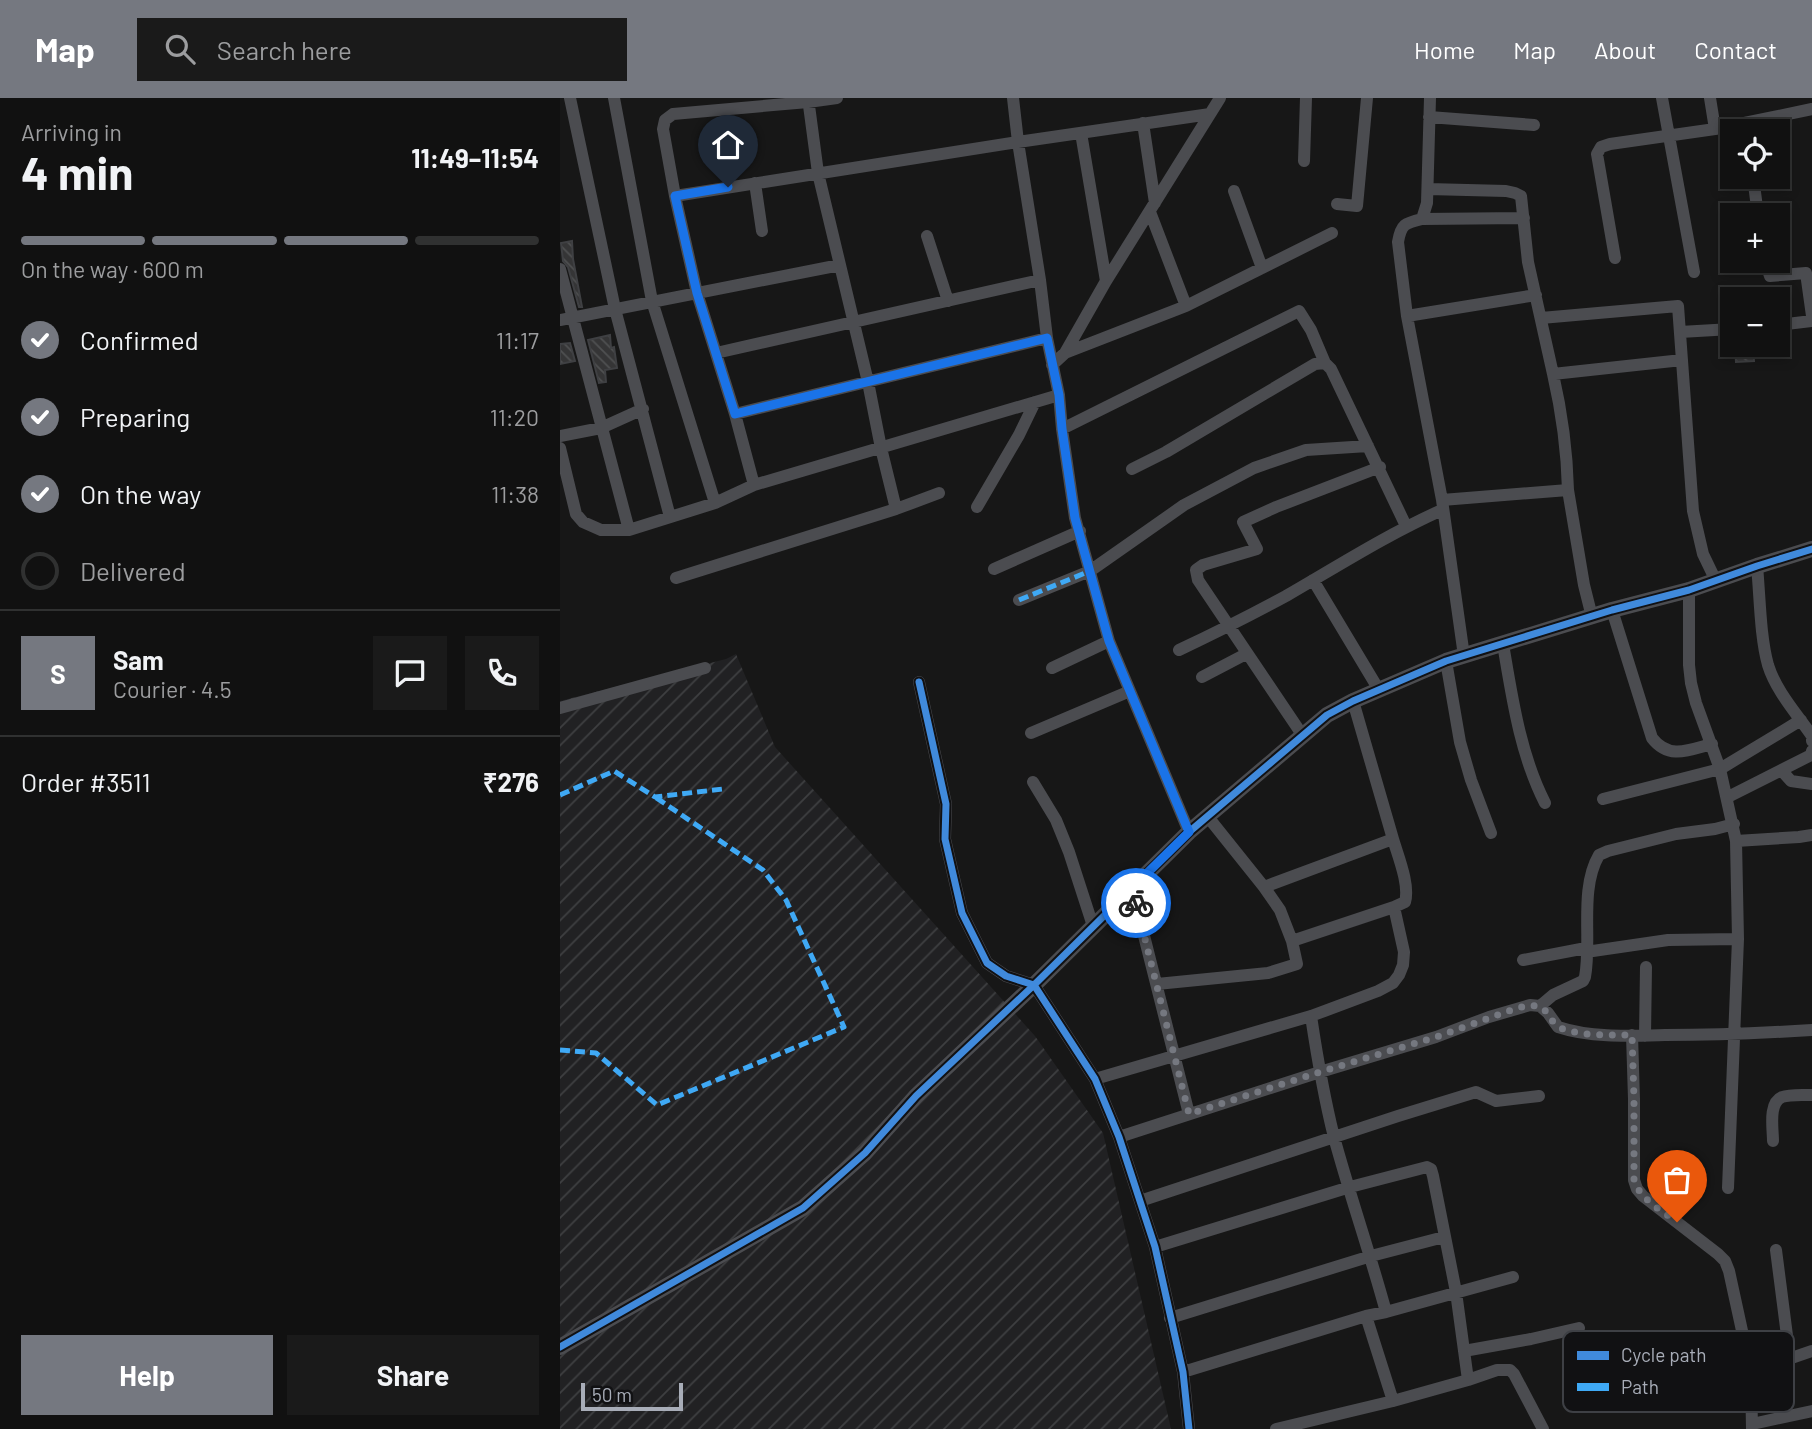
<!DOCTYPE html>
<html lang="en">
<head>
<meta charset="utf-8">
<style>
  :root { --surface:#111; --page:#1a1a1a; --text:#f1f3f6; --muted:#9c9d9f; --line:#303131; --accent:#757880 }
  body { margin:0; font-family:Barlow,sans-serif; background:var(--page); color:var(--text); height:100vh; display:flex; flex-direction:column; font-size:26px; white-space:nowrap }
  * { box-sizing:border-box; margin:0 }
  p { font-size:23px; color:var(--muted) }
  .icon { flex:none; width:38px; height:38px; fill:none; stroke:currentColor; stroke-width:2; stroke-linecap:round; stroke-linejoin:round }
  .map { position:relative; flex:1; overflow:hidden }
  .drawer { display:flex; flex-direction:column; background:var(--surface); width:560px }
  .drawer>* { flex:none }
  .buttons { position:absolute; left:1160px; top:21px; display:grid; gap:14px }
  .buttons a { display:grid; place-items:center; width:70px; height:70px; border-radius:0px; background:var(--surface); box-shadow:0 4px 10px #0003,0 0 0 2px var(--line); font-size:35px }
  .scale { position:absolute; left:21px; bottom:18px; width:102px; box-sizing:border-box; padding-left:7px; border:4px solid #a8adb8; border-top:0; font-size:19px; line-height:24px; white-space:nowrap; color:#a8adb8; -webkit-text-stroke:5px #111113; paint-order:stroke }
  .pin { position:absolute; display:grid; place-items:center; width:60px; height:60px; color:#fff; margin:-72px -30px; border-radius:50% 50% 50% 0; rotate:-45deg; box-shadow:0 0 7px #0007 }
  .pin .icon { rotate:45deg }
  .courier { position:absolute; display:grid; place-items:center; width:70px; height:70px; margin:-35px; border:5px solid #1a73e8; border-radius:50%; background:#fff; color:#222; box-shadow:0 2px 9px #0007 }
  .headline em { font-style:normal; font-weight:700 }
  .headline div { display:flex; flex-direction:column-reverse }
  .headline { display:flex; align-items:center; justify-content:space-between; height:119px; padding:0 21px }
  h1 { font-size:46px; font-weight:700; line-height:52px }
  .bar { display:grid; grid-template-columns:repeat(4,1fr); gap:10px 7px; align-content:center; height:84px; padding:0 21px }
  .bar i { height:9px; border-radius:5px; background:var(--line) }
  .bar .selected { background:var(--accent) }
  .bar p { grid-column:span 4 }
  .line { display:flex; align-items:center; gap:18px; padding:0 21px; border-top:2px solid var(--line) }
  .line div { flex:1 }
  .round { display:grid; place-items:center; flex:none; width:74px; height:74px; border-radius:0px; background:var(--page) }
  ol { padding:0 21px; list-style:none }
  li { display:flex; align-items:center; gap:21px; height:77px }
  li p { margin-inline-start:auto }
  li .icon { padding:7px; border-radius:50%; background:var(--accent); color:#fff; stroke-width:4 }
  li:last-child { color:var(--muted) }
  li i { width:38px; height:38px; border:4px solid var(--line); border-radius:50% }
  .button { display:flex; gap:14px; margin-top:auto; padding:14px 21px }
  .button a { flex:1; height:80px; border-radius:0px; background:var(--accent); color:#fff; font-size:28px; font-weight:700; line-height:80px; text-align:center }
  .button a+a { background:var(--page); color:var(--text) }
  header { display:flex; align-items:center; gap:42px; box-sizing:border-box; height:98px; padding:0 35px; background:var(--accent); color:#fff }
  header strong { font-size:33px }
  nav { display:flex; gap:38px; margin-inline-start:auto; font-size:24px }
  .search { width:490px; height:63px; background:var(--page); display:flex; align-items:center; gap:18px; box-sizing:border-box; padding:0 24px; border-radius:0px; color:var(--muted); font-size:26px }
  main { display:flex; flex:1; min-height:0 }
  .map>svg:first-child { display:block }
</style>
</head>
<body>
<header>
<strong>Map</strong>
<div class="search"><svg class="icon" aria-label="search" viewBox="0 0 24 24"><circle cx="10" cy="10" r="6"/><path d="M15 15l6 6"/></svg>Search here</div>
<nav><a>Home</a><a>Map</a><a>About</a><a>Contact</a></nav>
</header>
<main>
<section class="drawer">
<div class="headline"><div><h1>4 min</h1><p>Arriving in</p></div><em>11:49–11:54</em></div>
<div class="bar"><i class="selected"></i><i class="selected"></i><i class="selected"></i><i></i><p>On the way · 600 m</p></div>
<ol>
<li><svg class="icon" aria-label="check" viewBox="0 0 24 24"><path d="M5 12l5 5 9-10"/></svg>Confirmed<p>11:17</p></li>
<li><svg class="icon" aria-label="check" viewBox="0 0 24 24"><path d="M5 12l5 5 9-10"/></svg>Preparing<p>11:20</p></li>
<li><svg class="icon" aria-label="check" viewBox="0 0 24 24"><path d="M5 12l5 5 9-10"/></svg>On the way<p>11:38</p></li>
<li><i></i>Delivered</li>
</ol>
<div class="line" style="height:126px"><b class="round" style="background:var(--accent);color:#fff">S</b><div><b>Sam</b><p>Courier · 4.5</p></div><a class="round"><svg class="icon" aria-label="chat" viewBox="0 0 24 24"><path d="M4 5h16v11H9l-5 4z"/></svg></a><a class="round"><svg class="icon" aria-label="phone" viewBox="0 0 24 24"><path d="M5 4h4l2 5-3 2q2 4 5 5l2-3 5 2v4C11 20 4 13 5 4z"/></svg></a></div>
<div class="line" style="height:91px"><div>Order #3511</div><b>₹276</b></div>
<div class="button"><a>Help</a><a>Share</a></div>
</section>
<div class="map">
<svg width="1252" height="1331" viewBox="0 0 1252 1331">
  <defs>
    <pattern id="industrial-furrows" width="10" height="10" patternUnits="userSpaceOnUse" patternTransform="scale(1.75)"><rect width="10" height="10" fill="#212123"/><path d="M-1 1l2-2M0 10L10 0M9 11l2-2" fill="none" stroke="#3e3f41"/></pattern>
    <pattern id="building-back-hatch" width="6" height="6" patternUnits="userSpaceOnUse" patternTransform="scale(1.75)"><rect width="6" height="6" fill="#353536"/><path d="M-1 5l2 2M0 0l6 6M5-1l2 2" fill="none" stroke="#4f5051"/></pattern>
  </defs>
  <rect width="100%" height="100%" fill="#171717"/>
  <path fill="url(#industrial-furrows)" d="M176 556 215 649 475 938 543 1035 611 1331H0V603L166 561Z"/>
  <path fill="url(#building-back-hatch)" stroke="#3f4043" stroke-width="2" d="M12 143 13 161 22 209H19L8 169 3 163 1 145Z
    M50 237 51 250 54 249 57 270 45 272 46 284 39 285 28 242Z
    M10 245 15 263 0 266V246Z
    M1175 247H1193L1194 263 1176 264Z"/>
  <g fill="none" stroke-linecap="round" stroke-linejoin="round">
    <path stroke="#4b4c50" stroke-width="12" d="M10 0 55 211 110 419
      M54 0 92 203 155 405
      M248 0 258 75 308 284 321 350 336 411
      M453 0 458 44 480 182 487 240 499 297 502 331 515 420 549 543 629 734
      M870 0 867 105 862 121C845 125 841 126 838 144L847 218 882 402 904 558
      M1102 0 1134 174
      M1150 0 1155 31
      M869 19 974 27
      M583 25 595 105
      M521 35 546 183
      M744 63 746 0
      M1193 79 1198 117
      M195 85 202 133
      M868 91 946 93 955 95 961 98 968 164 993 276 1122 262
      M674 93 702 170
      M115 98 458 44 650 16
      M777 106 797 108 807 0
      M862 121 964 120
      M367 138 388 203
      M1055 160 1037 56 1041 49 1050 46 1155 31 1252 11
      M1205 163 1210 178 1246 175 1252 218
      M0 171 69 432
      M626 208 772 135
      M847 218 976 197
      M981 220 1118 208 1133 413 1143 456 1156 483
      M0 222 280 167
      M1218 227 1252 223
      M1120 234 1172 231
      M156 255 480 182
      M505 255 626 208 590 114
      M492 267 505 255 546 183 660 0
      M993 276C1002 315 1007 352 1008 392
      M175 316 487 240
      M502 331 739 213 751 232 765 265
      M0 338 41 330 83 311
      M0 350 16 416 23 424 41 432H69L155 405 194 387 499 297
      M572 371 606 354 755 266 765 265 771 271 846 428
      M194 387 175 316 137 195 115 98 103 31 105 22 113 16 248 4 277 0
      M882 402 1008 392 1024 487 1032 519
      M417 409 459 337 475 304
      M1197 468C1200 499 1200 538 1208 567 1216 593 1237 616 1252 638V643
      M434 471 520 433
      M116 480 336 411 379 395
      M753 482 819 592
      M1129 492V567L1131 585 1136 605 1160 671 1176 743 1178 841 1168 1090
      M459 502 530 473 624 407 694 370 746 352 808 348
      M1052 512 1092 640C1109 662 1129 652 1152 646
      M943 546C952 599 960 656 985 705
      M619 552C655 535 691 517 726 498 778 468 828 436 882 412
      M886 563 900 644 911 682 931 735
      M492 570 549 543
      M642 579 686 556
      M359 584 386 706 385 741 402 815 427 865 446 878 474 887 535 981 559 1039 595 1149 623 1274 629 1331
      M0 610 145 570
      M471 635 570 593
      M743 638 638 482 636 472 643 467 697 451 683 424 716 409 820 369
      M1222 673 1231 683 1252 686
      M473 684 496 722 509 754 533 828
      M1168 699 1251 657 1252 653
      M1043 701 1160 671 1241 622
      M648 719 704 789 833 741 793 603
      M1176 743 1239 739 1252 737
      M704 789 720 812 732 843 834 809 845 804C850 787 838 758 833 741
      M572 790 629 1016
      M1026 854 1108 842 1178 841
      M963 862 1026 850
      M597 886 708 875 737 866 732 843
      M980 908 993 897 1023 883 1025 879C1032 842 1019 791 1039 757L1048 753 1116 736 1155 731 1174 726
      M751 918C757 958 764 999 774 1039 790 1098 810 1155 826 1214
      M1072 937 1074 1001V1082L1077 1091 1083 1098 1158 1156 1165 1163 1169 1173 1191 1274 1192 1331
      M1085 938 1086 869
      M535 981 751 918 818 893 833 885 839 877 843 867 844 854 834 809
      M559 1039 760 974 876 939 929 919 970 907 980 908 988 915 998 929C1031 940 1070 938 1105 937 1154 937 1203 935 1252 932
      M1213 1043C1213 1031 1208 1005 1222 999 1230 996 1243 997 1252 997
      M580 1103 838 1018 916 994 936 1003 979 998
      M595 1149 790 1089 867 1069 871 1071 873 1078 896 1194 908 1282
      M1216 1152 1230 1261
      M806 1218 833 1303
      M610 1220 811 1158 884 1139
      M904 1253 971 1241 1019 1230
      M1067 1268 1135 1263 1185 1253
      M623 1274 806 1218 826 1214 953 1179
      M1191 1274 1252 1253
      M1192 1326 1252 1313
      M716 1331 833 1303 908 1282 937 1272H950L954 1276 983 1331"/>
    <path stroke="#4b4c50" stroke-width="16" d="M0 1249 243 1110 305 1055 356 998 474 887 629 734 767 617 793 603 886 563 1052 512 1129 492 1197 468 1252 451"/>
    <path stroke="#3fa9f5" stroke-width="5" stroke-dasharray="10 5" stroke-linecap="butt" d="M459 502 530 473
      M0 697 54 673 95 699 163 691
      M0 952 36 955 97 1007 284 929 226 802 203 772 95 699"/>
    <g stroke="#111113" stroke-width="11">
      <path id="cycleway" d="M359 584 386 706 385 741 402 815 427 865 446 878 474 887 535 981 559 1039 595 1149 623 1274 629 1331
        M0 1249 243 1110 305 1055 356 998 474 887 629 734 767 617 793 603 886 563 1052 512 1129 492 1197 468 1252 451"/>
    </g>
    <use href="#cycleway" stroke="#408adc" stroke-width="7"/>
  </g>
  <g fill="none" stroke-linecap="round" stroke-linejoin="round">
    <path stroke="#757880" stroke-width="7" stroke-dasharray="0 12.6" d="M576 805 629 1016 760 974 876 939 957 910C995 900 981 924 1006 932 1027 938 1050 937 1072 937L1074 1001V1082C1080 1101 1101 1112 1117 1124"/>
    <path stroke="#1a73e8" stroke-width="9" d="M168 89 115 98 137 195 175 316 487 240 499 297 502 331 515 420 549 543 629 734 572 790 576 805"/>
  </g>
  <rect x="1003" y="1233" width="231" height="81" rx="10" fill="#111113" stroke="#3e4045" stroke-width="2"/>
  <rect x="1017" y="1253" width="32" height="9" fill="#408adc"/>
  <rect x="1017" y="1285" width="32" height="8" fill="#3fa9f5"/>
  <g font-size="19" fill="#a8adb8">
    <text x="1061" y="1264">Cycle path</text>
    <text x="1061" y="1296">Path</text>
  </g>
</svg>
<div class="buttons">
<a><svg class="icon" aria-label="locate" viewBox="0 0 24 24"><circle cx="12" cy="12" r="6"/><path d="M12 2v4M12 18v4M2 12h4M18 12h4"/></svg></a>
<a>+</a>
<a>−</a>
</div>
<div class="scale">50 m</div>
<div class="pin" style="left:1117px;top:1124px;background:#ea580c"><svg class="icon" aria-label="bag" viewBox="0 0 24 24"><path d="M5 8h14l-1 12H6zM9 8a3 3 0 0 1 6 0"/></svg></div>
<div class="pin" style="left:168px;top:89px;background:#1f2937"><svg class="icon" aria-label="home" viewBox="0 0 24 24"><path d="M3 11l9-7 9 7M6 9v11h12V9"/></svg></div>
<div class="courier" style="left:576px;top:805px"><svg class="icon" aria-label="bike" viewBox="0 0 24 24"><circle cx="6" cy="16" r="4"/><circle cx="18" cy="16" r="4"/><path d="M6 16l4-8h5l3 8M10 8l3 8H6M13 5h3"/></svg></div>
</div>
</main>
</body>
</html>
